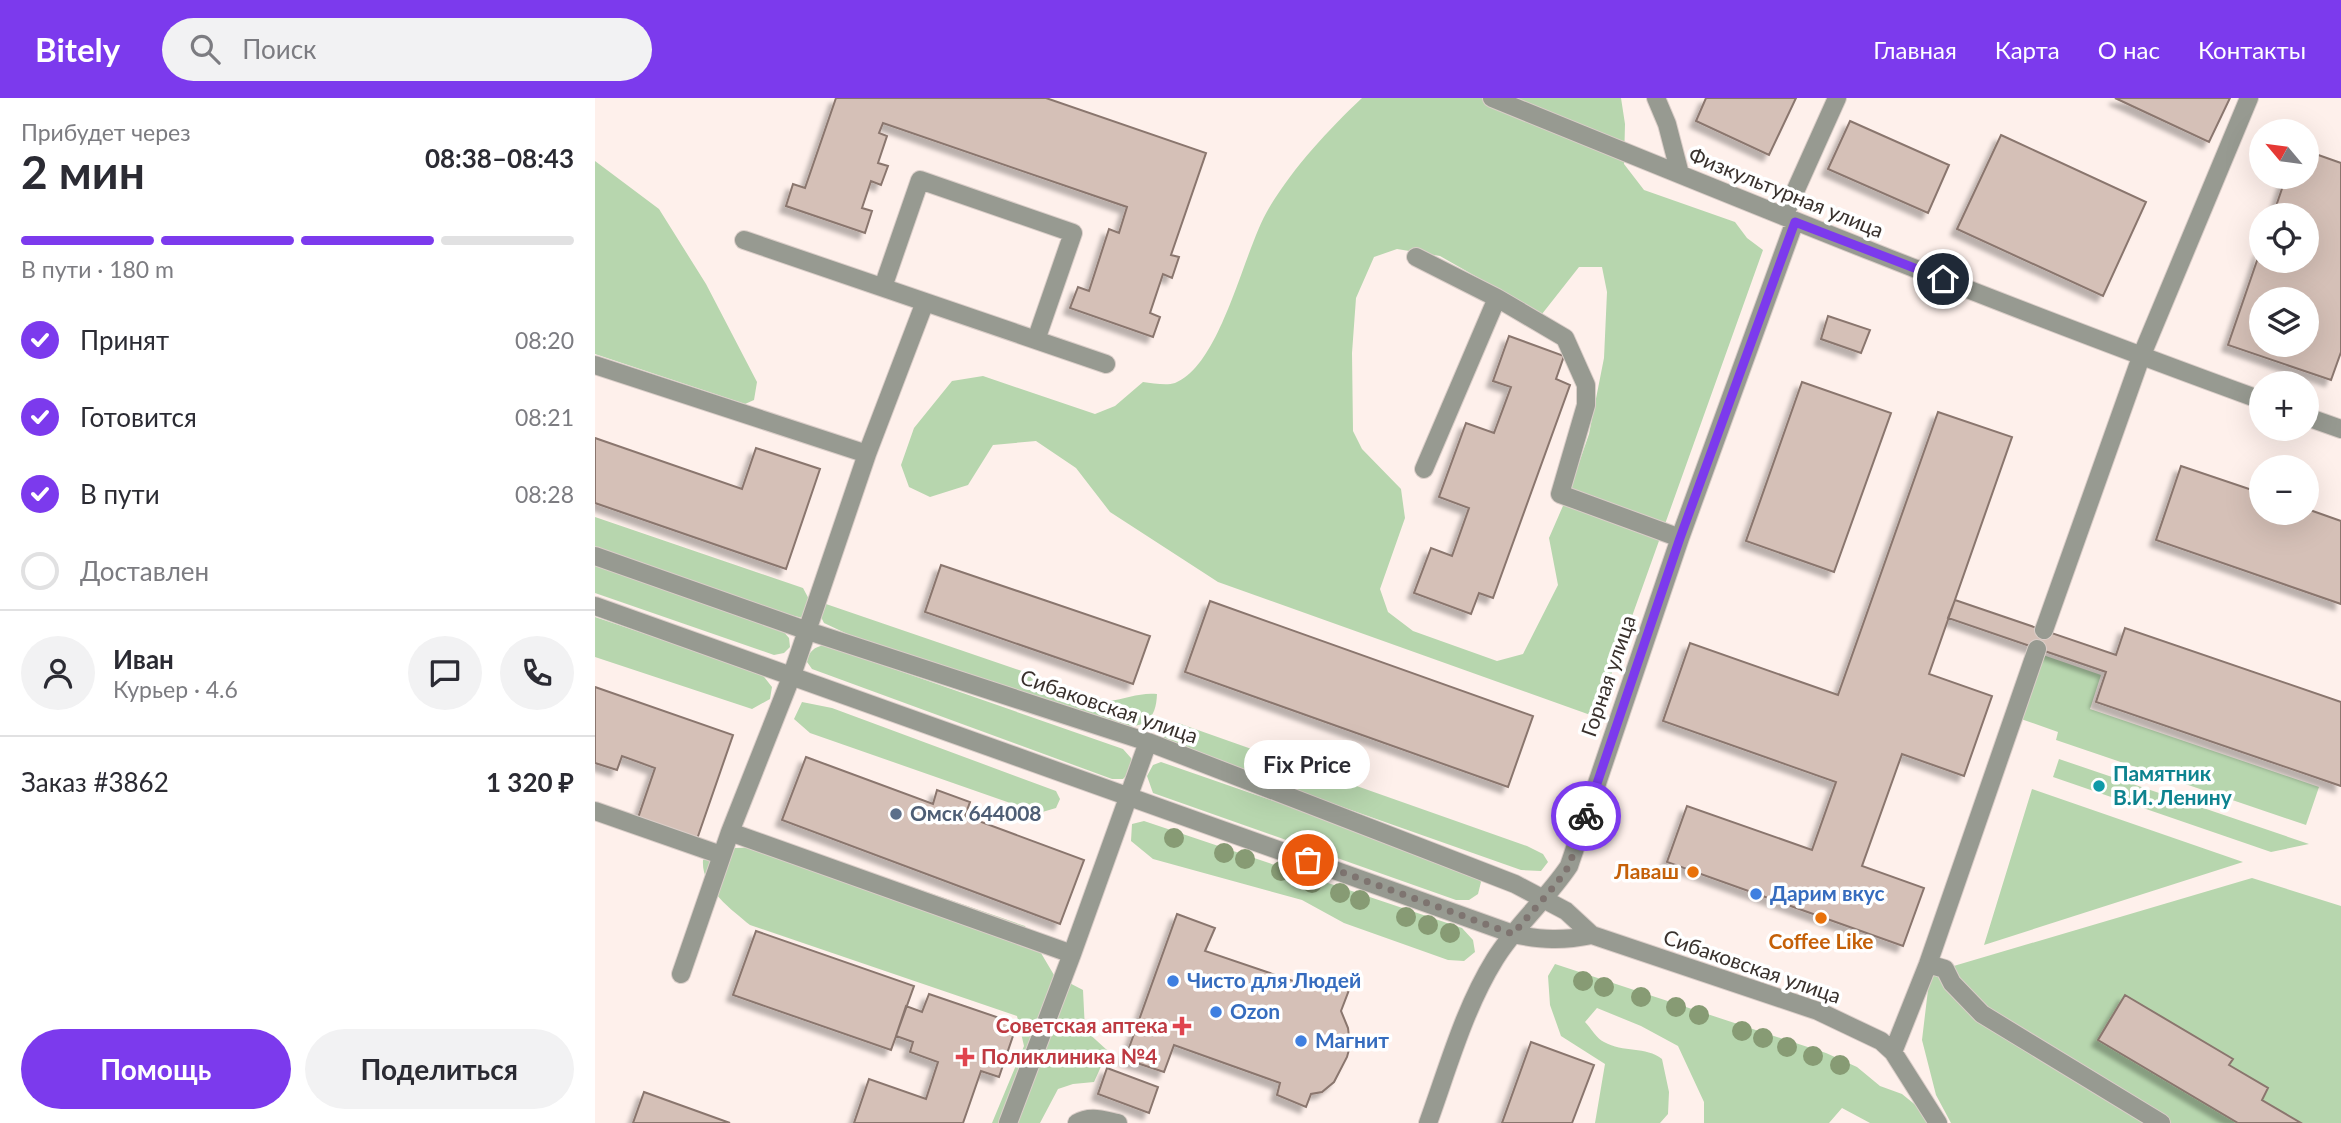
<!DOCTYPE html>
<html lang="ru">
<head>
<meta charset="utf-8">
<style>
  :root { --surface:#fff; --page:#f2f2f3; --text:#2b2b33; --muted:#7c7c81; --line:#e1e1e2; --accent:#7c3aed }
  body { margin:0; font-family:Lato,sans-serif; background:var(--page); color:var(--text); height:100vh; display:flex; flex-direction:column; font-size:26px; white-space:nowrap }
  * { box-sizing:border-box; margin:0 }
  p { font-size:23px; color:var(--muted) }
  .icon { flex:none; width:38px; height:38px; fill:none; stroke:currentColor; stroke-width:2; stroke-linecap:round; stroke-linejoin:round }
  .map { position:relative; flex:1; overflow:hidden }
  .details { display:flex; flex-direction:column; background:var(--surface); width:595px }
  .details>* { flex:none }
  .needle { width:46px; rotate:299deg }
  .buttons { position:absolute; left:1654px; top:21px; display:grid; gap:14px }
  .buttons a { display:grid; place-items:center; width:70px; height:70px; border-radius:50%; background:var(--surface); box-shadow:0 7px 28px #0002; font-size:35px }
  .pin { position:absolute; display:grid; place-items:center; width:60px; height:60px; color:#fff; margin:-30px; border:4px solid #fff; border-radius:50%; box-shadow:0 2px 7px #0007 }
  .courier { position:absolute; display:grid; place-items:center; width:70px; height:70px; margin:-35px; border:5px solid #7c3aed; border-radius:50%; background:#fff; color:#222; box-shadow:0 2px 9px #0007 }
  .bubble { position:absolute; height:49px; border-radius:24px; background:var(--surface); box-shadow:0 7px 28px #0002; font-size:23px; font-weight:700; line-height:49px; text-align:center }
  .summary em { font-style:normal; font-weight:700 }
  .summary div { display:flex; flex-direction:column-reverse }
  .summary { display:flex; align-items:center; justify-content:space-between; height:119px; padding:0 21px }
  h1 { font-size:46px; font-weight:700; line-height:52px }
  .bar { display:grid; grid-template-columns:repeat(4,1fr); gap:10px 7px; align-content:center; height:84px; padding:0 21px }
  .bar i { height:9px; border-radius:5px; background:var(--line) }
  .bar .current { background:var(--accent) }
  .bar p { grid-column:span 4 }
  .line { display:flex; align-items:center; gap:18px; padding:0 21px; border-top:2px solid var(--line) }
  .line div { flex:1 }
  .round { display:grid; place-items:center; flex:none; width:74px; height:74px; border-radius:37px; background:var(--page) }
  ol { padding:0 21px; list-style:none }
  li { display:flex; align-items:center; gap:21px; height:77px }
  li p { margin-inline-start:auto }
  li .icon { padding:7px; border-radius:50%; background:var(--accent); color:#fff; stroke-width:4 }
  li:last-child { color:var(--muted) }
  li i { width:38px; height:38px; border:4px solid var(--line); border-radius:50% }
  .action { display:flex; gap:14px; margin-top:auto; padding:14px 21px }
  .action a { flex:1; height:80px; border-radius:42px; background:var(--accent); color:#fff; font-size:28px; font-weight:700; line-height:80px; text-align:center }
  .action a+a { background:var(--page); color:var(--text) }
  header { display:flex; align-items:center; gap:42px; box-sizing:border-box; height:98px; padding:0 35px; background:var(--accent); color:#fff }
  header strong { font-size:33px }
  nav { display:flex; gap:38px; margin-inline-start:auto; font-size:24px }
  .search { width:490px; height:63px; background:var(--page); display:flex; align-items:center; gap:18px; box-sizing:border-box; padding:0 24px; border-radius:38px; color:var(--muted); font-size:26px }
  main { display:flex; flex:1; min-height:0 }
  .map>svg:first-child { display:block }
</style>
</head>
<body>
<header>
<strong>Bitely</strong>
<div class="search"><svg class="icon" aria-label="search" viewBox="0 0 24 24"><circle cx="10" cy="10" r="6"/><path d="M15 15l6 6"/></svg>Поиск</div>
<nav><a>Главная</a><a>Карта</a><a>О нас</a><a>Контакты</a></nav>
</header>
<main>
<section class="details">
<div class="summary"><div><h1>2 мин</h1><p>Прибудет через</p></div><em>08:38–08:43</em></div>
<div class="bar"><i class="current"></i><i class="current"></i><i class="current"></i><i></i><p>В пути · 180 m</p></div>
<ol>
<li><svg class="icon" aria-label="check" viewBox="0 0 24 24"><path d="M5 12l5 5 9-10"/></svg>Принят<p>08:20</p></li>
<li><svg class="icon" aria-label="check" viewBox="0 0 24 24"><path d="M5 12l5 5 9-10"/></svg>Готовится<p>08:21</p></li>
<li><svg class="icon" aria-label="check" viewBox="0 0 24 24"><path d="M5 12l5 5 9-10"/></svg>В пути<p>08:28</p></li>
<li><i></i>Доставлен</li>
</ol>
<div class="line" style="height:126px"><a class="round"><svg class="icon" aria-label="person" viewBox="0 0 24 24"><circle cx="12" cy="8" r="4"/><path d="M4 21q1-7 8-7t8 7"/></svg></a><div><b>Иван</b><p>Курьер · 4.6</p></div><a class="round"><svg class="icon" aria-label="chat" viewBox="0 0 24 24"><path d="M4 5h16v11H9l-5 4z"/></svg></a><a class="round"><svg class="icon" aria-label="phone" viewBox="0 0 24 24"><path d="M5 4h4l2 5-3 2q2 4 5 5l2-3 5 2v4C11 20 4 13 5 4z"/></svg></a></div>
<div class="line" style="height:91px"><div>Заказ #3862</div><b>1 320 ₽</b></div>
<div class="action"><a>Помощь</a><a>Поделиться</a></div>
</section>
<div class="map">
<svg width="1746" height="1025" viewBox="0 0 1746 1025">
  <defs>
    <filter id="shadow"><feDropShadow dx="-6" dy="6" stdDeviation="2" flood-color="#0004"/></filter>
  </defs>
  <rect width="100%" height="100%" fill="#fef0eb"/>
  <path fill="#b7d6ae" fill-rule="evenodd" d="M767 0H1026L1030 26 1029 66 1049 92 1140 124 1152 140 1168 152 1001 619 623 484 515 414 481 370 441 343 398 347 373 387 335 399 314 389 306 367 319 330 357 283 388 278 500 316 520 308 548 284C558 285 571 288 580 285 627 266 648 153 674 110 698 70 733 32 767 0ZM802 151 845 158 947 216 984 169H1007L1012 194 1009 260 994 336 974 394 954 440 963 487 928 556 902 563 818 533 793 514 785 491 810 420 806 391 767 351 758 333 757 255 761 200 779 159Z
    M0 63 64 111 111 186 162 284 159 302 150 306 0 256Z
    M0 419 208 490 216 505 208 520 182 514 0 450Z
    M0 466 188 533 194 540 195 549 189 555 179 557 0 495Z
    M231 506 514 603C530 601 546 594 562 596 561 624 548 630 521 629L261 540 229 525 224 515Z
    M0 519 166 575 177 589 175 601 157 611 0 559Z
    M230 547 528 651 536 660V673L528 681H517L217 571 212 564C214 553 219 549 230 547Z
    M1448 557 1506 577 1495 611 1724 689 1711 727 1461 642 1463 634 1426 621Z
    M207 604 237 610 461 693 465 701 461 710 444 715 215 635 199 621Z
    M583 625 932 748 948 756 953 764 946 773 926 772 580 650 570 644 568 637 573 628Z
    M1464 661 1714 746 1676 754 1458 679Z
    M566 664 880 773 886 784 883 796 874 802H861L558 695 552 678 558 667Z
    M1437 691 1648 764 1389 847Z
    M549 723 867 830 878 842 880 854 869 863 853 862 749 825 707 802 558 761 536 743 537 726Z
    M199 748 430 828 459 877 488 892 490 932 513 953 499 984 478 986 463 991 445 1025H397L429 948 422 918 155 827C136 811 106 790 108 762L139 750Z
    M1657 780 1746 808V1025H1356L1341 997 1327 942 1335 875Z
    M960 866 1231 955 1262 969 1285 988 1307 996 1323 1009 1332 1025H1275L1247 1010 1234 1025H1109V1004L1083 948 1046 928 1002 910 990 924C996 930 1002 941 1009 944 1028 955 1051 948 1067 961L1074 994 1073 1016 1065 1025H1000L1010 966 966 938 955 907 953 878Z"/>
  <path fill="#d5c0b7" stroke="#8a766e" stroke-width="2" fill-rule="evenodd" filter="url(#shadow)" d="M241 0H451L611 55 576 157 584 159 577 180 568 176 555 215 565 219 558 239 475 210 483 189 494 193 514 131 524 135 532 109 288 25 284 35 292 38 283 65 293 68 286 87 276 83 267 110 277 113 270 135 191 108 198 86 210 90Z
    M1111 0H1201L1174 57 1101 23Z
    M1520 0H1635L1614 44Z
    M1255 23 1354 67 1333 115 1233 71Z
    M1406 37 1551 104 1508 198 1362 131Z
    M1712 53 1746 65V254L1736 282 1633 247 1666 151V163H1712V117H1678L1691 79H1712ZM1666 201H1712V247H1666Z
    M1233 218 1275 232 1266 255 1226 241Z
    M914 238 969 258 961 281 975 287 898 500 884 495 876 516 819 495 836 450 857 458 874 410 844 399 871 325 899 335 916 289 898 283Z
    M1207 284 1296 315 1239 474 1151 443Z
    M1343 314 1417 339 1334 576 1397 598 1369 678 1307 656 1267 768 1329 790 1308 848 1072 764 1092 708 1217 752 1241 684 1068 623 1095 545 1243 597Z
    M0 340 147 391 161 350 225 371 191 471 0 405Z
    M1586 368 1666 395V415H1712V411L1746 423V506L1561 442Z
    M346 467 555 538 538 586 330 514Z
    M1360 502 1521 557 1530 530 1746 604V688L1501 604 1511 574 1353 520Z
    M615 503 938 618 913 689 590 574Z
    M0 589 138 637 101 744 42 723 60 670 27 658 22 672 0 665Z
    M211 659 338 706 342 692 375 704 370 718 489 762 465 826 187 722Z
    M582 816 620 830 610 853 719 890 723 879 754 892 746 913 753 930 755 948 752 959 739 984 727 994 716 996 711 1009 682 997 685 985 579 947 569 974 530 961Z
    M161 833 319 888 296 952 138 897Z
    M334 896 422 926 404 979 386 973 368 1025H259L274 981 331 1001 343 964 315 954 318 944 301 938 311 908 327 914Z
    M1530 897 1638 961 1634 967 1673 990 1667 1002 1706 1025H1643L1503 942Z
    M936 944 999 967 977 1025H907Z
    M512 970 563 989 554 1015 503 996Z
    M49 994 135 1025H38Z"/>
  <g fill="none" stroke-linecap="round" stroke-linejoin="round">
    <g stroke="#dbcec9" stroke-width="20">
      <path id="minor" d="M897 0C1152 104 1407 208 1666 302
        M1061 0 1072 26 1085 76
        M1189 118 1242 0
        M149 142 511 266
        M821 159 902 200 970 240 991 287V307L965 396 1085 440
        M288 189 325 82 478 135 441 242
        M0 267 272 356
        M1712 319 1746 331
        M829 371 902 200
        M0 458 213 533 553 644 920 786 971 813 997 837 1223 913 1286 943 1298 954 1343 1025
        M0 508 918 836C948 842 967 843 997 837
        M1449 532 1546 259 1654 0
        M0 713 126 757
        M135 734 477 856
        M1333 866 1350 871 1357 885 1387 916 1566 1025
        M86 876 135 734 197 577 272 356 330 204
        M1298 954 1333 866 1442 551
        M413 1025 477 856 553 644
        M482 1025C495 1017 508 1022 523 1025
        M833 1025C853 970 869 911 900 861 921 827 952 801 974 768L1085 440 1200 123"/>
    </g>
    <use href="#minor" stroke="#979a91" stroke-width="18"/>
  </g>
  <g fill="#879b74">
    <circle cx="579" cy="740" r="10"/>
    <circle cx="629" cy="755" r="10"/>
    <circle cx="650" cy="761" r="10"/>
    <circle cx="686" cy="773" r="10"/>
    <circle cx="717" cy="785" r="10"/>
    <circle cx="745" cy="795" r="10"/>
    <circle cx="765" cy="802" r="10"/>
    <circle cx="811" cy="819" r="10"/>
    <circle cx="833" cy="827" r="10"/>
    <circle cx="855" cy="835" r="10"/>
    <circle cx="988" cy="883" r="10"/>
    <circle cx="1009" cy="889" r="10"/>
    <circle cx="1046" cy="899" r="10"/>
    <circle cx="1081" cy="909" r="10"/>
    <circle cx="1104" cy="917" r="10"/>
    <circle cx="1147" cy="933" r="10"/>
    <circle cx="1168" cy="940" r="10"/>
    <circle cx="1192" cy="949" r="10"/>
    <circle cx="1218" cy="958" r="10"/>
    <circle cx="1245" cy="967" r="10"/>
  </g>
  <g fill="none" stroke-linecap="round" stroke-linejoin="round">
    <path stroke="#7e7470" stroke-width="7" stroke-dasharray="0 12.6" d="M713 762 918 836 961 786 974 768 991 718"/>
    <path stroke="#7c3aed" stroke-width="9" d="M991 718 1085 440 1200 124 1348 181"/>
  </g>
  <circle fill="#0f9aa8" stroke="#fff" stroke-width="2.5" cx="1504" cy="688" r="7"/>
  <circle fill="#5c6f8a" stroke="#fff" stroke-width="2.5" cx="301" cy="716" r="7"/>
  <g fill="#e8710a" stroke="#fff" stroke-width="2.5">
    <circle cx="1098" cy="774" r="7"/>
    <circle cx="1226" cy="820" r="7"/>
  </g>
  <g fill="#3f7fe0" stroke="#fff" stroke-width="2.5">
    <circle cx="1161" cy="796" r="7"/>
    <circle cx="578" cy="883" r="7"/>
    <circle cx="621" cy="914" r="7"/>
    <circle cx="706" cy="943" r="7"/>
  </g>
  <g fill="#e0444e" stroke="#fff" stroke-width="2.5">
    <path d="M583.5 917.5h7v7h7v7h-7v7h-7v-7h-7v-7h7z"/>
    <path d="M366.5 948.5h7v7h7v7h-7v7h-7v-7h-7v-7h7z"/>
  </g>
  <g text-anchor="middle" stroke-width="7" stroke-linejoin="round" paint-order="stroke">
    <g font-size="21" fill="#39312d" stroke="#fff">
      <text transform="translate(1191 95) rotate(22)" y="7">Физкультурная улица</text>
      <text transform="translate(1014 578) rotate(-71)" y="7">Горная улица</text>
      <text transform="translate(514 609) rotate(19)" y="7">Сибаковская улица</text>
      <text transform="translate(1157 869) rotate(19)" y="7">Сибаковская улица</text>
    </g>
    <g font-size="21" font-weight="bold" fill="#0d838f" stroke="#fff" text-anchor="start">
      <text x="1518" y="683">Памятник<tspan x="1518" dy="24">В.И. Ленину</tspan></text>
    </g>
    <g font-size="21" font-weight="bold" fill="#4e5e75" stroke="#fff" text-anchor="start">
      <text x="315" y="723">Омск 644008</text>
    </g>
    <g font-size="21" font-weight="bold" fill="#c56008" stroke="#fff" text-anchor="end">
      <text x="1084" y="781">Лаваш</text>
      <text x="1226" y="851" text-anchor="middle">Coffee Like</text>
    </g>
    <g font-size="21" font-weight="bold" fill="#366cbe" stroke="#fff" text-anchor="start">
      <text x="1175" y="803">Дарим вкус</text>
      <text x="592" y="890">Чисто для Людей</text>
      <text x="635" y="921">Ozon</text>
      <text x="720" y="950">Магнит</text>
    </g>
    <g font-size="21" font-weight="bold" fill="#be3a42" stroke="#fff" text-anchor="end">
      <text x="573" y="935">Советская аптека</text>
      <text x="386" y="966" text-anchor="start">Поликлиника №4</text>
    </g>
  </g>
</svg>
<div class="buttons">
<a><svg class="needle" viewBox="-14 -14 28 28"><path d="M0-13l5 13h-10z" fill="#e53935"/><path d="M0 13l5-13h-10z" fill="#7c7c81"/></svg></a>
<a><svg class="icon" aria-label="locate" viewBox="0 0 24 24"><circle cx="12" cy="12" r="6"/><path d="M12 2v4M12 18v4M2 12h4M18 12h4"/></svg></a>
<a><svg class="icon" aria-label="layers" viewBox="0 0 24 24"><path d="M12 4l9 5-9 5-9-5zM3 14l9 5 9-5"/></svg></a>
<a>+</a>
<a>−</a>
</div>
<div class="pin" style="left:713px;top:762px;background:#ea580c"><svg class="icon" aria-label="bag" viewBox="0 0 24 24"><path d="M5 8h14l-1 12H6zM9 8a3 3 0 0 1 6 0"/></svg></div>
<div class="pin" style="left:1348px;top:181px;background:#1f2937"><svg class="icon" aria-label="home" viewBox="0 0 24 24"><path d="M3 11l9-7 9 7M6 9v11h12V9"/></svg></div>
<div class="courier" style="left:991px;top:718px"><svg class="icon" aria-label="bike" viewBox="0 0 24 24"><circle cx="6" cy="16" r="4"/><circle cx="18" cy="16" r="4"/><path d="M6 16l4-8h5l3 8M10 8l3 8H6M13 5h3"/></svg></div>
<div class="bubble" style="left:649px;top:642px;width:126px">Fix Price</div>
</div>
</main>
</body>
</html>
